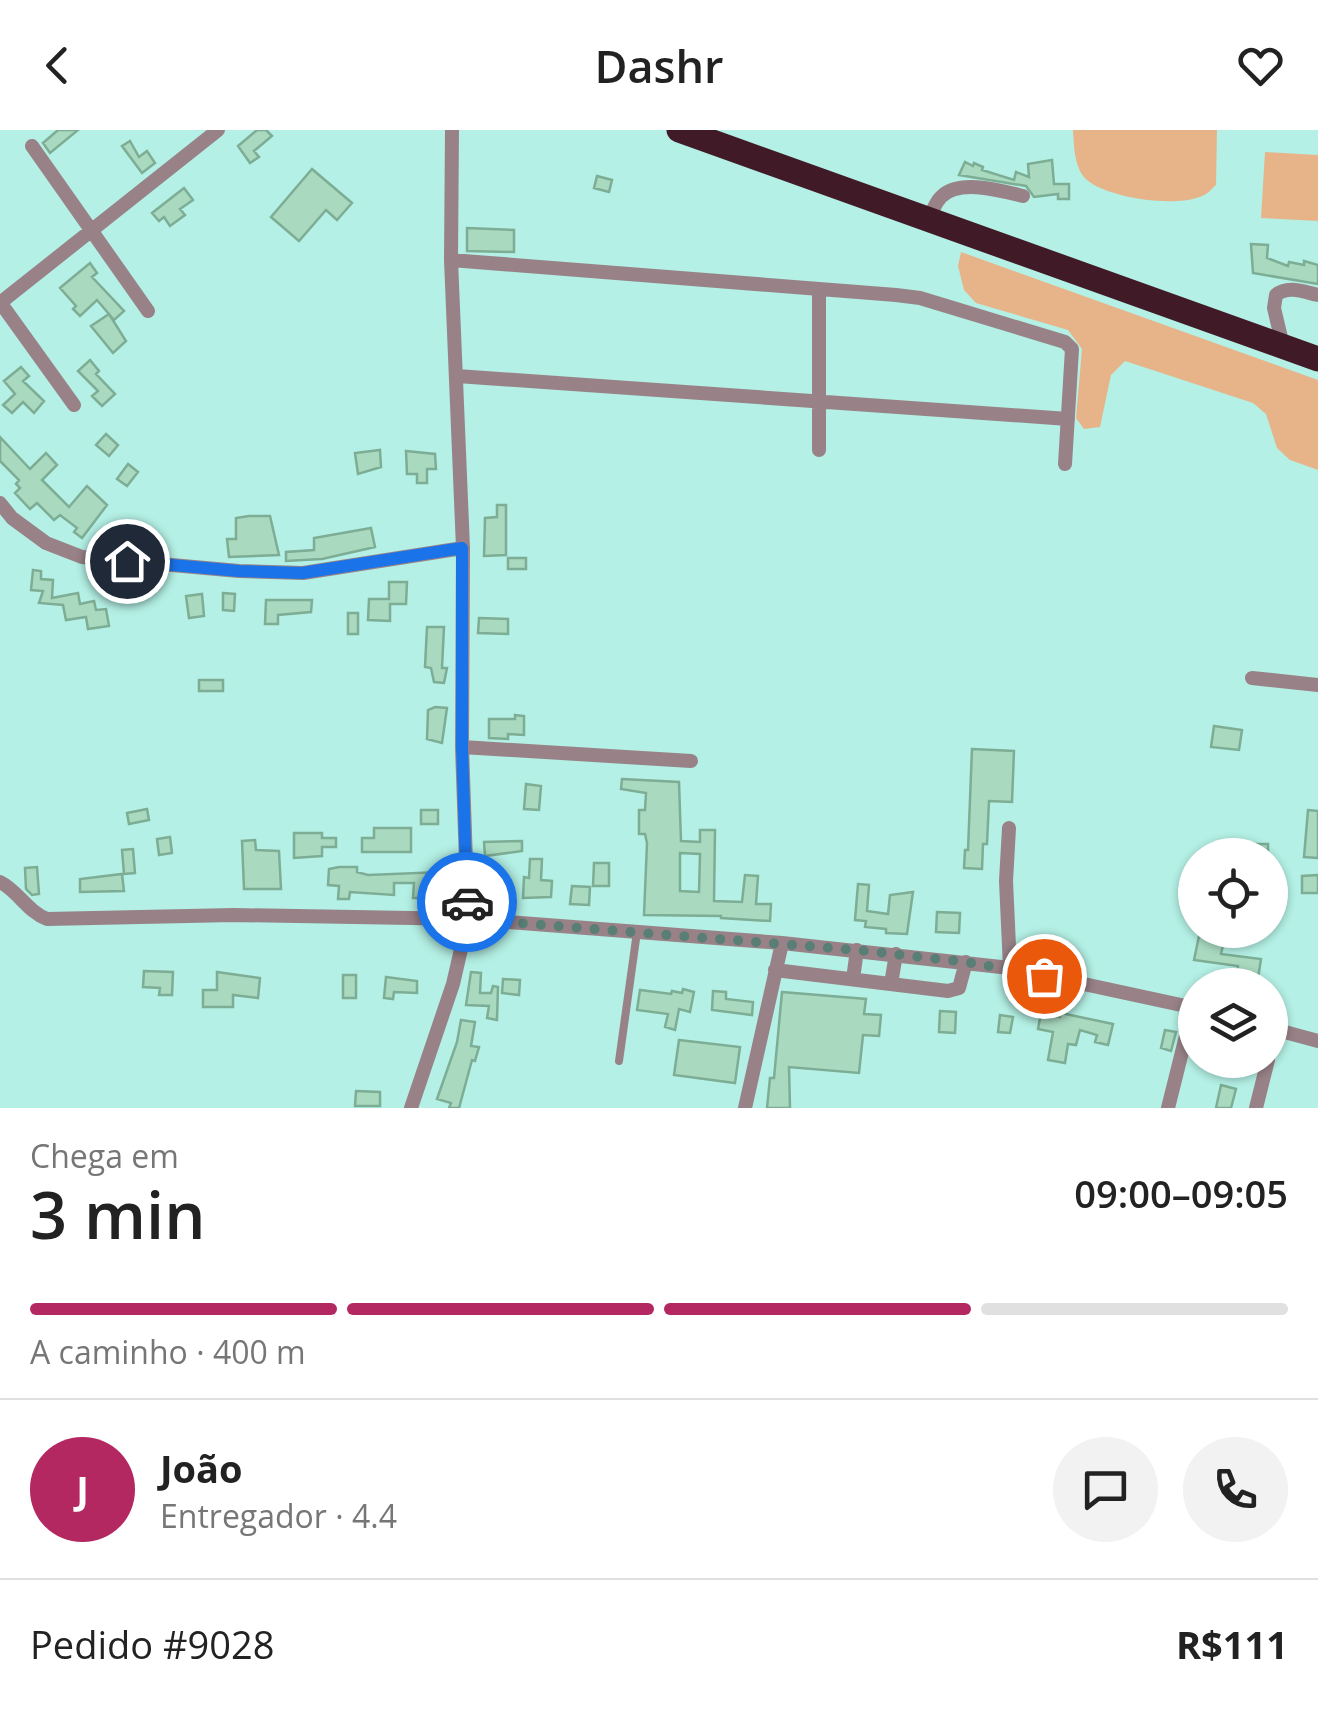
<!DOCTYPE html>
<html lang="pt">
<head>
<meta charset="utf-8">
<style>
  :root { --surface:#fff; --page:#f2f2f2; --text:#222; --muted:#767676; --line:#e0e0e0; --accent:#b42861 }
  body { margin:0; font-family:"Open Sans",sans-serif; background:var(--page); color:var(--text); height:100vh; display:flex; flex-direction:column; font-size:38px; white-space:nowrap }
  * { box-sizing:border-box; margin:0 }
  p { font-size:32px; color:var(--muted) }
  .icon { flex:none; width:55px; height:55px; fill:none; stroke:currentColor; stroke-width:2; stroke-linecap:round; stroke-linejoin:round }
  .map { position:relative; height:978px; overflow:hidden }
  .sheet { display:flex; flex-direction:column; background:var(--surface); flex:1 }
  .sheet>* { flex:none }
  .buttons { position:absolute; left:1178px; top:708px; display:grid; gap:20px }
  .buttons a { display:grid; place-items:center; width:110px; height:110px; border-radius:50%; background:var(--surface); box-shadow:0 2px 8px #0004; font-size:50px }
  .pin { position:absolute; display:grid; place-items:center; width:85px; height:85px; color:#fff; margin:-42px; border:5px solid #fff; border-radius:50%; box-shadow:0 2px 10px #0007 }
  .courier { position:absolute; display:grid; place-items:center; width:100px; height:100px; margin:-50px; border:8px solid #1a73e8; border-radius:50%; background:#fff; color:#222; box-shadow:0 2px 12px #0007 }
  .headline em { font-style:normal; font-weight:600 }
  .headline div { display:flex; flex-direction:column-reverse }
  .headline { display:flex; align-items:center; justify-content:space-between; height:170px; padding:0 30px }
  h1 { font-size:65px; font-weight:600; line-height:75px }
  .bar { display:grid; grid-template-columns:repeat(4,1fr); gap:15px 10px; align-content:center; height:120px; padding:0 30px }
  .bar i { height:12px; border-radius:8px; background:var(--line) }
  .bar .on { background:var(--accent) }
  .bar p { grid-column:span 4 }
  .line { display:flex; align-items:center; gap:25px; padding:0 30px; border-top:2px solid var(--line) }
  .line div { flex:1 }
  .round { display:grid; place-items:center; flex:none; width:105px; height:105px; border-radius:52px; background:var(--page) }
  header { display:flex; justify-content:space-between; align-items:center; height:130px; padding:0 30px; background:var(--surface); font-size:45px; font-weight:600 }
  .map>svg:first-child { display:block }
</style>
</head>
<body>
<header><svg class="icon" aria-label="back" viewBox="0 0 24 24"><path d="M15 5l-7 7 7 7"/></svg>Dashr<svg class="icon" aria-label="heart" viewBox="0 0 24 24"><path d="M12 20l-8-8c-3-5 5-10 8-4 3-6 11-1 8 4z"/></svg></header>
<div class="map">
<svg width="1318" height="978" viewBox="0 0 1318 978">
  <rect width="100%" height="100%" fill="#b4f0e5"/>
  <path fill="#e7b489" d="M1073 0H1217L1216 55C1212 58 1209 63 1204 65 1180 79 1100 68 1083 46 1074 33 1074 16 1073 0Z
    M1265 22 1318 25V91L1261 88Z
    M961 122 1318 250V340L1290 330 1277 318 1266 284 1253 273 1125 231 1111 245 1100 297 1084 299 1076 288 1082 219 1068 200 976 173 964 160 958 136Z"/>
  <path fill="#a9dac0" stroke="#7dad94" stroke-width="2.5" fill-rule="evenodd" d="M58 0H78L50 23 43 13Z
    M257 0H266L272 6 254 21 259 27 250 33 238 16Z
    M130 11 139 27 147 21 155 33 142 43 122 16Z
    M1052 30 1054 54H1069V69H1058V64L1034 67 1026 56 959 45 965 32 973 36 974 33 983 37 982 40 1014 50 1016 42 1029 47 1028 34Z
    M312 39 352 73 337 90 326 80 299 111 271 87Z
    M597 46 612 50 609 62 594 58Z
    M184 58 193 70 180 79 185 85 170 96 164 87 159 91 152 83Z
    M467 98 514 100V122L467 121Z
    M1251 114 1268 115 1267 128 1288 136 1289 132 1304 135V131L1318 135V154L1253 143Z
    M90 133 97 143 92 147 124 181 114 190 97 170 80 186 73 179 76 176 60 158Z
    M109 184 126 211 113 223 91 196Z
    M90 230 99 241 96 244 115 264 102 276 92 266 98 261 78 241Z
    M21 237 29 246 23 251 44 271 34 283 23 272 12 283 3 275 15 264 4 251Z
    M106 304 118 315 109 326 96 315Z
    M0 307 30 339 46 323 57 335 42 350 69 377 87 356 107 375 82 408 74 402 77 398 60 385 54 390 37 373 30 379 15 363 20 358 16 354 19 350 0 331Z
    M380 320 381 337 358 344 355 323Z
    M406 321 435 324 436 339H427V353H417V344H407Z
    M128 334 138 342 127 356 117 349Z
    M497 375H506V425L484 426 485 388 497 387Z
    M249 386H270L279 425 229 427 227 409H236V388Z
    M117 397 132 398V409H151V422L98 415 104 400 116 405Z
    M371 398 375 417 322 429 286 431V422L314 420V408Z
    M508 428H526V439H508Z
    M33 440 41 441V449L53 450 52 468 78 463 80 474 94 471 96 480 106 479 109 496 88 499 86 487 66 490 63 475 39 473 43 461 31 460Z
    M389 452H407L406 474H390V491L368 490 369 469H389Z
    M223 463 235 464 234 481 223 480Z
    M202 464 204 486 189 488 186 466Z
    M266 470H312L311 482 278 485V494H265Z
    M348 483H358V504H348Z
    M479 488 508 489V504L478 503Z
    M427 497H444L442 538H447L444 553 434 552 431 538 425 537Z
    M199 550H223V561H199Z
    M435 577 447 578 442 613 427 609 428 580Z
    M515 585 524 586V605L508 604V609L489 608V589H515Z
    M1214 596 1242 600 1239 620 1211 617Z
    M972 619 1014 621 1012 672 989 671 987 714H983L982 739 964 738 965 720H968Z
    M622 649 679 652 681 711 700 712V700H715L714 771 742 772 745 745 758 746 756 774H771L770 791 721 788V786L644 785 647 713 645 704H639V680H645L646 663 621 659ZM680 723 700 724 699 762 680 761Z
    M526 654 541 656 539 680 524 679Z
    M147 679 149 690 129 694 127 683Z
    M421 680H438V694H421Z
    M1308 680 1318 681V728L1304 727Z
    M374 698H411V722H362V708H374Z
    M294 703H322V708H336V717H322V726L294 728Z
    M170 707 172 723 159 725 157 709Z
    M255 710 256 720 279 721 281 759H244L242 711Z
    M522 711V721L485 726 484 712Z
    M1249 714H1268V724H1249Z
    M133 719 135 743 124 744 122 720Z
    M530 729H542L541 750 552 751 551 767 523 768 524 747 529 748Z
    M594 733H609V756H593Z
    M37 737 39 764 32 765 26 759 25 738Z
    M339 737H357V742L368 745 441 742V768H413L414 753H394V765L350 762 349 769H338L339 756 328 755 329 739Z
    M122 744 124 761 80 762V749Z
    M1318 745V763H1302V746Z
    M858 754 869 755 867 781 888 784 890 765 913 762 907 804 886 803V799L865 797 866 791 855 790Z
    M572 756 590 757 589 775 570 774Z
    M937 782 960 783 959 803 936 802Z
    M1199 806 1224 811 1221 824 1261 829 1257 855H1235L1238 836 1194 830Z
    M144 841 173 842 172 865H159L160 858 143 857Z
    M217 842 260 848 258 868 233 865V877H203V860H217Z
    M471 842 481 843 480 863H491L493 856 498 857 497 890 487 888 489 876 466 875Z
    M343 845H356V868H343Z
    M386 847 417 851V863L394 862 393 869 384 868Z
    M503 849 520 850 519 865 502 863Z
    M683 859 694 862 690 882 679 879 675 900 665 897 668 884 637 880 640 860 671 864 672 861 682 863Z
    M713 861 726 862V869L753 872 752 885 712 880Z
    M782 862 866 869 864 884 881 885 879 906 863 905 859 943 789 937 790 978H767L770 948H774Z
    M940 881 956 882 955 903 939 902Z
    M1041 883 1060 887 1061 883 1113 894 1108 915 1095 912 1097 905 1080 900 1076 915 1068 914 1065 933 1048 930 1053 902 1038 899Z
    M1000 885 1013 887 1010 903 998 902Z
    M461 890 475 892 471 916 479 917 475 931 472 930 459 978H449L451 973 437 969 457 912Z
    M1165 900 1176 902 1171 921 1161 918Z
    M679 910 740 917 735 953 674 945Z
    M1210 930H1250L1247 942 1209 934Z
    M1221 955 1236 959 1231 978H1216Z
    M356 961 380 962V976H355Z"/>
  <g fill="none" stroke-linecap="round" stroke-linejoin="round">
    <path stroke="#988287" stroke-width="8" d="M619 931 637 802"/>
    <path stroke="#988287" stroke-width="14" d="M32 16 148 181
      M929 89C932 82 935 73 941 67 959 48 1002 61 1023 66
      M451 130 896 165 920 168 1065 212 1072 219 1065 334
      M819 161V320
      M0 172 74 275
      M0 173 218 0
      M1283 216 1274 178 1276 165C1288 155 1304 162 1318 165
      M457 246 1068 289
      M0 373 12 388 46 413 82 427 239 441 303 443 463 418
      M1252 548 1318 555
      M462 617 691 631
      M1009 698 1006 751 1010 838
      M0 752C18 761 28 782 47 789L234 785 468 789 782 813 1010 838 1195 878
      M775 840 948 861 959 858 966 832
      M853 849 857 820
      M891 854 896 824
      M1270 898 1318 911
      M411 978 453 854 468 789 462 617 463 418 451 130 452 0
      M745 978 782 813
      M1168 978 1193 878
      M1256 978 1268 930"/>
    <path stroke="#411a27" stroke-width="25" d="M679 0 1318 229"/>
  </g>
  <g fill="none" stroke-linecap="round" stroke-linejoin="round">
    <path stroke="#587e76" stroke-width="10" stroke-dasharray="0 18" d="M467 772 468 789 856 820 966 832 1044 846"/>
    <path stroke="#1a73e8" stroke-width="12" d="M127 431 239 441 302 443 462 418V617L467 772"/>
  </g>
</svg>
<div class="buttons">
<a><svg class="icon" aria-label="locate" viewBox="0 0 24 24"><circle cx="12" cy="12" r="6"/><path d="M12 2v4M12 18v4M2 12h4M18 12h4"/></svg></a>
<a><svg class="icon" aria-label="layers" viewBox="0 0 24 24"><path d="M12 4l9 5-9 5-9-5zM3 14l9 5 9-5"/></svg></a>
</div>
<div class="pin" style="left:1044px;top:846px;background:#ea580c"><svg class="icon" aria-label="bag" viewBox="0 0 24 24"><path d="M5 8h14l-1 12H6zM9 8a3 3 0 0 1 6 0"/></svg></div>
<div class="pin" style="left:127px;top:431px;background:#1f2937"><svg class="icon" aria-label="home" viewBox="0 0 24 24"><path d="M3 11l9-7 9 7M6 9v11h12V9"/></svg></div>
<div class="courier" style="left:467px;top:772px"><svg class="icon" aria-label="car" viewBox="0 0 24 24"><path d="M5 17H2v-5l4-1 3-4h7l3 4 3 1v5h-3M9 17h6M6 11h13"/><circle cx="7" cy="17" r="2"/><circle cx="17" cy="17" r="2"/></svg></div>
</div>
<section class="sheet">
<div class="headline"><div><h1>3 min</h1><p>Chega em</p></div><em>09:00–09:05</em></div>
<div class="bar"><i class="on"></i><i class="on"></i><i class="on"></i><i></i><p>A caminho · 400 m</p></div>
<div class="line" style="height:180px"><b class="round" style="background:var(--accent);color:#fff">J</b><div><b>João</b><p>Entregador · 4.4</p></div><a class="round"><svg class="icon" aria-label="chat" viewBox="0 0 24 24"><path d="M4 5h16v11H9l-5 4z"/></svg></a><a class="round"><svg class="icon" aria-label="phone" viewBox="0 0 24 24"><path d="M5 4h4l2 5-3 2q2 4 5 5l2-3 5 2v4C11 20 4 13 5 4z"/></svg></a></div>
<div class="line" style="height:130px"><div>Pedido #9028</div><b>R$111</b></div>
</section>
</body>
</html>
